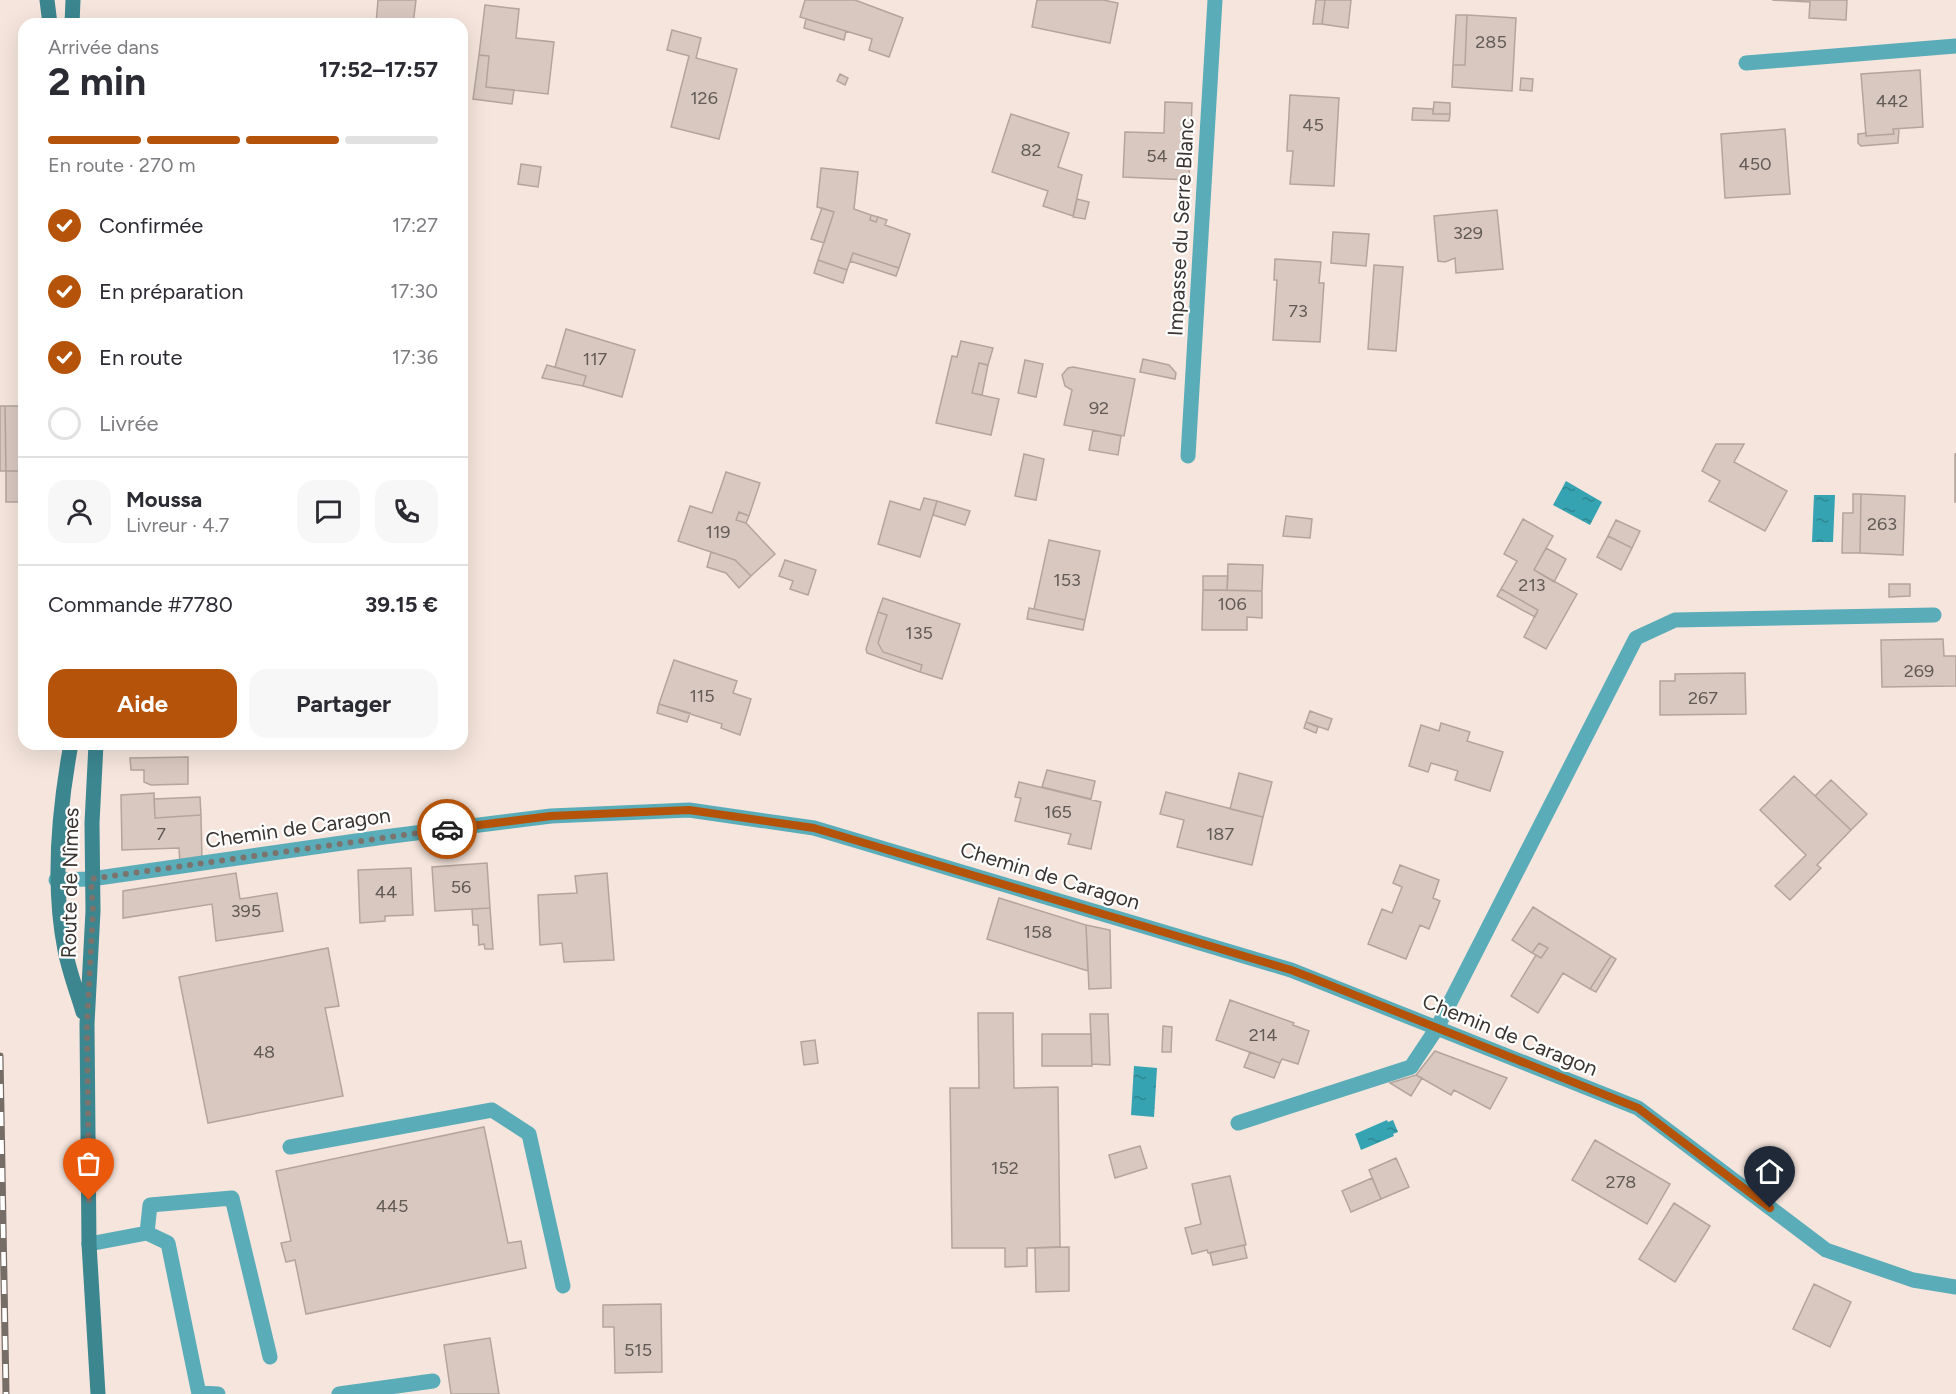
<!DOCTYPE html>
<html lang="fr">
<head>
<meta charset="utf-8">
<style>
  :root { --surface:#fff; --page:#f7f7f7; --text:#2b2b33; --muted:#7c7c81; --line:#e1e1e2; --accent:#b45309 }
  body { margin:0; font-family:Figtree,sans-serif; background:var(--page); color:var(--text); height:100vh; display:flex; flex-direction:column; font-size:22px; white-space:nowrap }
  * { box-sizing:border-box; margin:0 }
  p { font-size:20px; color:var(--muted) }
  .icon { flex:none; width:33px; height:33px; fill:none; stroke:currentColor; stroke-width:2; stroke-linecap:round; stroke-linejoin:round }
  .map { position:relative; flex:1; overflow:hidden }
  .details { position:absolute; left:18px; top:18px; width:450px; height:732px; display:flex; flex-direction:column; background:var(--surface); border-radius:18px; box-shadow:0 6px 24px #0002 }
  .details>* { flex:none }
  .pin { position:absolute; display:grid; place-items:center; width:51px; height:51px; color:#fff; margin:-62px -26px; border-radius:50% 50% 50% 0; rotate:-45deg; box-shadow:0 0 6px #0007 }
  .pin .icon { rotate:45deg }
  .courier { position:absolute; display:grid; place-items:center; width:60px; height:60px; margin:-30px; border:4px solid #b45309; border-radius:50%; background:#fff; color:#222; box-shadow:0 2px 8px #0007 }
  .headline em { font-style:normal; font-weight:700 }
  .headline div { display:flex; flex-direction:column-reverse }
  .headline { display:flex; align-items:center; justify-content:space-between; height:102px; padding:0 30px }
  h1 { font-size:39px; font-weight:700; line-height:45px }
  .bar { display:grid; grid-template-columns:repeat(4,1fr); gap:9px 6px; align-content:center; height:72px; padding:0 30px }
  .bar i { height:8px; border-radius:4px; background:var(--line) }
  .bar .current { background:var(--accent) }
  .bar p { grid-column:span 4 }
  .line { display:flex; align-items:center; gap:15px; padding:0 30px; border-top:2px solid var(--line) }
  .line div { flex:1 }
  .round { display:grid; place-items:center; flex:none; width:63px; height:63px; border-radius:18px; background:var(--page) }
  ol { padding:0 30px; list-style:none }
  li { display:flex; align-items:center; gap:18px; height:66px }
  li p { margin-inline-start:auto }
  li .icon { padding:6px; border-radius:50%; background:var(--accent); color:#fff; stroke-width:4 }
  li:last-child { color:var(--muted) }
  li i { width:33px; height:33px; border:3px solid var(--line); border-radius:50% }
  .action { display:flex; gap:12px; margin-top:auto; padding:12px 30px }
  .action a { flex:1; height:69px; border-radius:18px; background:var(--accent); color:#fff; font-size:24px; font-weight:700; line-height:69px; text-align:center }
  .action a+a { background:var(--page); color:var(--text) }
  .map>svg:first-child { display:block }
</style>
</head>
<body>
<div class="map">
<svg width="1956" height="1394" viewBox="0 0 1956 1394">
  <defs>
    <pattern id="water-ripples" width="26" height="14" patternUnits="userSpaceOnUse" patternTransform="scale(1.5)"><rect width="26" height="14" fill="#35a3b1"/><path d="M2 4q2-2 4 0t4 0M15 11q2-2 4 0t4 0" fill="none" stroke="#2e8691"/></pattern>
  </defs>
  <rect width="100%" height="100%" fill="#f5e5dc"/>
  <path fill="url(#water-ripples)" d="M1566 481 1602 502 1590 525 1553 505Z
    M1814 495H1835L1833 542H1812Z
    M1134 1066 1157 1068 1154 1117 1131 1115Z
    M1387 1120 1388 1122 1393 1120 1398 1132 1393 1134 1394 1136 1361 1150 1355 1134Z"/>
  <path fill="#d8c8c0" stroke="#b3a49c" stroke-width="1.5" d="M378 0H416L413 24H376Z
    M805 0H855L903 18 889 57 869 50 872 39 800 17Z
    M1037 0H1103L1118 3 1110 43 1032 27Z
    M1316 0H1325L1322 24H1313Z
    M1325 0H1351L1348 28 1322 24Z
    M1772 0H1847L1846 20 1809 18 1810 2Z
    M485 5 519 9 516 38 554 42 548 94 486 87 489 56 479 55Z
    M1456 15H1467L1465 65H1453Z
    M1467 15 1516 18 1512 91 1452 87 1453 65H1465Z
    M806 19 846 31 844 40 804 28Z
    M672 30 701 38 696 58 737 69 719 139 671 127 689 56 667 50Z
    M479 55 489 56 486 87 514 90 512 104 473 99Z
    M1920 70 1923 127 1893 129 1894 134 1866 136 1861 74Z
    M840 74 848 78 845 85 837 81Z
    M1521 78 1533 79 1532 91 1520 90Z
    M1290 95 1339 98 1334 186 1290 184 1293 151H1287Z
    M1165 102 1192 103 1189 180 1123 177 1125 132 1164 133Z
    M1434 102 1450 103V114H1433Z
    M1413 108 1433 109V114H1450L1449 121 1412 120Z
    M1011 114 1069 133 1058 167 1082 175 1073 216 1043 206 1048 191 992 172Z
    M1785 129 1790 194 1725 198 1721 134Z
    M1893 129H1899L1898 143 1861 146 1858 143V134L1866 133V136L1894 134Z
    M521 164 541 167 538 187 518 184Z
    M821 168 858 172 854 209 871 215 870 220 876 222 878 217 887 220 885 225 910 234 899 268 853 253 847 270 818 260 834 212 817 207Z
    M1077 199 1089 202 1085 219 1073 217Z
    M822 208 834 212 824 243 811 239Z
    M1497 210 1503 269 1456 273 1455 258 1445 262 1438 261 1434 216Z
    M871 215 878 217 876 222 870 220Z
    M1333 232 1369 234 1366 266 1331 263Z
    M853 253 899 268 896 276 850 261Z
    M1275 259 1321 262 1319 283H1324L1320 342 1273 340 1277 280H1274Z
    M818 260 847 270 843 283 814 273Z
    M1374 265 1403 267 1396 351 1368 349Z
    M566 329 635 350 622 397 583 386 586 376 555 367Z
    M961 341 993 348 988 365 979 363 972 393 999 399 991 435 936 423 952 356 957 357Z
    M1143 359 1169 365 1176 373 1175 379 1140 372Z
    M1025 360 1043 364 1036 397 1018 393Z
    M979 363 988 365 982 395 972 393Z
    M547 365 586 376 583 386 542 378Z
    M1073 367 1135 379 1124 436 1064 425 1072 390 1065 386 1062 375 1068 368Z
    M0 406H5L6 471H0Z
    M5 406H24V471H6Z
    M1093 430 1121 436 1118 455 1089 450Z
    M1716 444H1744L1734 462 1787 491 1765 531 1709 501 1720 481 1702 471Z
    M1024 454 1044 459 1036 500 1015 496Z
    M1955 454H1956V502H1955Z
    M6 471H24V502H6Z
    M726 472 760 483 749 516 739 512 736 520 746 523 775 554 751 576 735 560 678 541 690 506 712 513Z
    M1853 494H1861L1860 553H1842L1843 513H1853Z
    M1861 494 1905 496 1903 555 1860 553Z
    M924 498 937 501 920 557 878 544 890 501 920 510Z
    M937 501 970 511 965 525 933 515Z
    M739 512 749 516 746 523 736 520Z
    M1286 516 1312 519 1310 538 1283 536Z
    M1523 519 1553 536 1534 570 1577 594 1546 649 1524 637 1538 610 1501 589 1517 561 1504 554Z
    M1616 520 1640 531 1632 548 1608 536Z
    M1608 536 1632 548 1621 570 1597 557Z
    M1049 540 1100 551 1085 620 1034 609Z
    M1546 548 1566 559 1554 582 1534 570Z
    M711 552 735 560 751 576 739 588 726 573 707 567Z
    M785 560 816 570 808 595 790 589 793 581 779 576Z
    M1228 564 1263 565 1262 591 1227 590Z
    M1203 576H1228L1227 590H1203Z
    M1889 584H1910V596L1889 597Z
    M1501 589 1538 610 1535 617 1497 596Z
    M1203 590 1262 591V618L1247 617V630H1202Z
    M883 598 960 624 942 679 920 672 922 665 883 652 878 643 887 615 878 612Z
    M1029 608 1085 620 1083 630 1027 619Z
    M878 612 887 615 878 643 883 652 922 665 920 672 867 653 866 649Z
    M1943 639 1944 656H1956V686L1882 687 1881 640Z
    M674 660 737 681 733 693 751 699 740 735 721 728 722 724 659 704Z
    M1745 673 1746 714 1660 715V681H1675V674Z
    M659 704 690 713 687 722 657 713Z
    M1310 711 1332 719 1328 730 1306 722Z
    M1306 722 1318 727 1316 733 1304 728Z
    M1441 723 1470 732 1467 741 1503 752 1490 791 1455 780 1458 771 1431 763 1428 772 1409 766 1421 725 1439 731Z
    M188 757V784L151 785 144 782V770H131L130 758Z
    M1047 770 1095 781 1091 799 1042 787Z
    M1239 773 1272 782 1263 817 1230 809Z
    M1794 776 1851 830 1817 865 1821 868 1790 900 1775 886 1806 855 1760 810Z
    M1831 780 1867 814 1851 830 1815 796Z
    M1019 782 1101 802 1091 849 1068 844 1071 834 1015 821 1021 798 1015 797Z
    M1166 792 1263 817 1252 865 1177 847 1184 820 1160 814Z
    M154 793 155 818 201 815 202 861 180 863 179 848 122 850 121 795Z
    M200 797 201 815 155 818 154 799Z
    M487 863 490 908 435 911 432 867Z
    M1400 865 1439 880 1433 898 1440 901 1429 929 1420 925 1406 959 1368 944 1382 909 1392 913 1402 887 1393 883Z
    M411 868 413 915 385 916V921L360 923 358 870Z
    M236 873 240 899 277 893 283 931 216 941 212 904 123 918V891Z
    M607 873 614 960 564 962 562 943 540 945 538 895 577 893 575 876Z
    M999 898 1086 925 1088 971 987 939Z
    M1533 907 1611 956 1590 989 1563 973 1538 1013 1511 996 1536 955 1541 958 1548 948 1539 943 1532 953 1512 940Z
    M490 908 493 949H485L484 944 479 945 478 925H473L472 909Z
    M1086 925 1110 930 1111 988 1089 989Z
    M1539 943 1548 948 1541 958 1532 953Z
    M328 948 339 1006 325 1008 343 1096 208 1123 179 977Z
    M1611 956 1616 959 1596 992 1590 989Z
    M1230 1000 1294 1023 1293 1025 1309 1031 1298 1064 1282 1059 1280 1063 1216 1040Z
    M978 1013H1013L1014 1088 1058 1087 1060 1247 1027 1248V1266L1005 1267V1248H952L950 1088H979Z
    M1090 1014H1108L1110 1065 1092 1064Z
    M1163 1026 1172 1027 1171 1052H1162Z
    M1042 1034H1091L1092 1066H1042Z
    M815 1040 818 1063 804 1065 801 1042Z
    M1435 1051 1507 1078 1490 1109 1454 1090 1451 1095 1416 1075Z
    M1250 1052 1280 1063 1274 1078 1244 1067Z
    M1416 1075 1422 1078 1411 1096 1390 1083Z
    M484 1127 508 1243 521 1241 526 1268 306 1314 295 1260 286 1262 281 1243 291 1241 276 1171Z
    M1595 1140 1670 1184 1647 1224 1572 1180Z
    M1140 1146 1147 1168 1115 1178 1109 1155Z
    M1396 1158 1409 1187 1381 1199 1369 1170Z
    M1230 1176 1246 1245 1208 1253 1207 1250 1192 1254 1185 1228 1201 1224 1192 1184Z
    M1372 1178 1381 1199 1351 1212 1342 1191Z
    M1674 1203 1710 1226 1675 1282 1639 1259Z
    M1244 1245 1247 1258 1213 1265 1210 1253Z
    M1069 1247V1291L1036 1292 1035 1248Z
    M1814 1284 1851 1302 1830 1347 1793 1329Z
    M661 1304 662 1372 615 1373 614 1327H603V1305Z
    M490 1338 499 1394H451L444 1345Z"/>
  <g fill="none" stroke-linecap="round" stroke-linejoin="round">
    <path stroke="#59acb8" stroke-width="15" d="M290 1147 492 1110 529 1134 563 1286
      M147 1233 150 1205 232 1198 270 1357
      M89 1244 147 1233 168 1243 199 1394
      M199 1393 218 1394
      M339 1394 433 1381"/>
    <path stroke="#59acb8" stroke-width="15" d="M1746 63 1956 46
      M1188 456 1215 0
      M56 880 91 879 384 837 551 816 689 810 814 828 1291 970 1638 1108 1826 1250 1913 1280 1956 1287
      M1238 1123 1411 1067 1437 1028 1636 638 1675 620 1934 615"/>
    <path stroke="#3c8690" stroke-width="15" d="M47 0 50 24
      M72 24 73 0
      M71 744C59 809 52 885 65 950 69 971 77 992 83 1012
      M96 744 92 823 93 911 87 1024 89 1244 98 1394"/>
    <g stroke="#766d67" stroke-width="7">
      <path id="rail" d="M0 1056 6 1394"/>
    </g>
    <use href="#rail" stroke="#fff" stroke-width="4.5" stroke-dasharray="14" stroke-linecap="butt"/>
  </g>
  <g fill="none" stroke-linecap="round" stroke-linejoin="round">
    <path stroke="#7c736d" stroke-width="6" stroke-dasharray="0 10.8" d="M89 1200 87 1024 93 910 91 879 447 829"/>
    <path stroke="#b45309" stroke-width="8" d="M447 829 551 816 689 810 814 828 1291 970 1312 978 1638 1108 1770 1208"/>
  </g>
  <g text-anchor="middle" stroke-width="4.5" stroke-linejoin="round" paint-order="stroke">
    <g font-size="18" fill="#625a55">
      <text x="1491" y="48">285</text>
      <text x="704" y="104">126</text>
      <text x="1892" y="107">442</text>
      <text x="1313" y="131">45</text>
      <text x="1031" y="156">82</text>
      <text x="1157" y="162">54</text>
      <text x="1755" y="170">450</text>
      <text x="1468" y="239">329</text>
      <text x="1298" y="317">73</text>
      <text x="595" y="365">117</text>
      <text x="1099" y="414">92</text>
      <text x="1882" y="530">263</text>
      <text x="718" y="538">119</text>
      <text x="1067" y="586">153</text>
      <text x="1532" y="591">213</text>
      <text x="1232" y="610">106</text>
      <text x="919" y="639">135</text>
      <text x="1919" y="677">269</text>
      <text x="702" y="702">115</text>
      <text x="1703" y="704">267</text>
      <text x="1058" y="818">165</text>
      <text x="161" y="840">7</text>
      <text x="1220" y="840">187</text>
      <text x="461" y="893">56</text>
      <text x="386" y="898">44</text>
      <text x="246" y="917">395</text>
      <text x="1038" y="938">158</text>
      <text x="1263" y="1041">214</text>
      <text x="264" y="1058">48</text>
      <text x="1005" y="1174">152</text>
      <text x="1621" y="1188">278</text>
      <text x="392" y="1212">445</text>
      <text x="638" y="1356">515</text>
    </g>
    <g font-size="21" fill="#3b3531" stroke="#fff">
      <text transform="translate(1181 227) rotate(-87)" y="7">Impasse du Serre Blanc</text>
      <text transform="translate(298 828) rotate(-8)" y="7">Chemin de Caragon</text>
      <text transform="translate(1050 876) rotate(17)" y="7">Chemin de Caragon</text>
      <text transform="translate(70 883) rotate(-89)" y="7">Route de Nîmes</text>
      <text transform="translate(1510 1035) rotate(22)" y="7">Chemin de Caragon</text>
    </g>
  </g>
</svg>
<div class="pin" style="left:89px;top:1200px;background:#ea580c"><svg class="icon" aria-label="bag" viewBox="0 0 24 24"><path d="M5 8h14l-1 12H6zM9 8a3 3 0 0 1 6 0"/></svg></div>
<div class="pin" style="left:1770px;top:1208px;background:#1f2937"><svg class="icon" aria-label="home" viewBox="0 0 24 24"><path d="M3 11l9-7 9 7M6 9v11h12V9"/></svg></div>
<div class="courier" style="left:447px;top:829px"><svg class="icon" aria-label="car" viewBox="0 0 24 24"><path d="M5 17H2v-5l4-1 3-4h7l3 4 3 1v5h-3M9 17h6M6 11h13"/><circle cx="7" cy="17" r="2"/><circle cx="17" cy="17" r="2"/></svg></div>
<section class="details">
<div class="headline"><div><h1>2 min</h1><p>Arrivée dans</p></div><em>17:52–17:57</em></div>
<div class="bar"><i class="current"></i><i class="current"></i><i class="current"></i><i></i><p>En route · 270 m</p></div>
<ol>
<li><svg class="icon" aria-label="check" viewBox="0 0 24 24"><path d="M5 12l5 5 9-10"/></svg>Confirmée<p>17:27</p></li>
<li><svg class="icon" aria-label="check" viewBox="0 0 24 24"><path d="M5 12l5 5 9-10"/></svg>En préparation<p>17:30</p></li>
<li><svg class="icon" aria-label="check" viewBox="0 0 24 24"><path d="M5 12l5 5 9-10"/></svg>En route<p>17:36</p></li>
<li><i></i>Livrée</li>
</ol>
<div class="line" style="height:108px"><a class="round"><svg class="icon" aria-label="person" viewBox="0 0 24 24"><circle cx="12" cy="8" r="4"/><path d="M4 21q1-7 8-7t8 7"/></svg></a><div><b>Moussa</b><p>Livreur · 4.7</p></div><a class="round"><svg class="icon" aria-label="chat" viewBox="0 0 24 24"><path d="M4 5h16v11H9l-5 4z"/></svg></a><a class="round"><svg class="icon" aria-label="phone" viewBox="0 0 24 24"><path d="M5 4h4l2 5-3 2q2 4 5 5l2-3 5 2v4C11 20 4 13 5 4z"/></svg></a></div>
<div class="line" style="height:78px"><div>Commande #7780</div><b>39.15 €</b></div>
<div class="action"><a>Aide</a><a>Partager</a></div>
</section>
</div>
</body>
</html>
